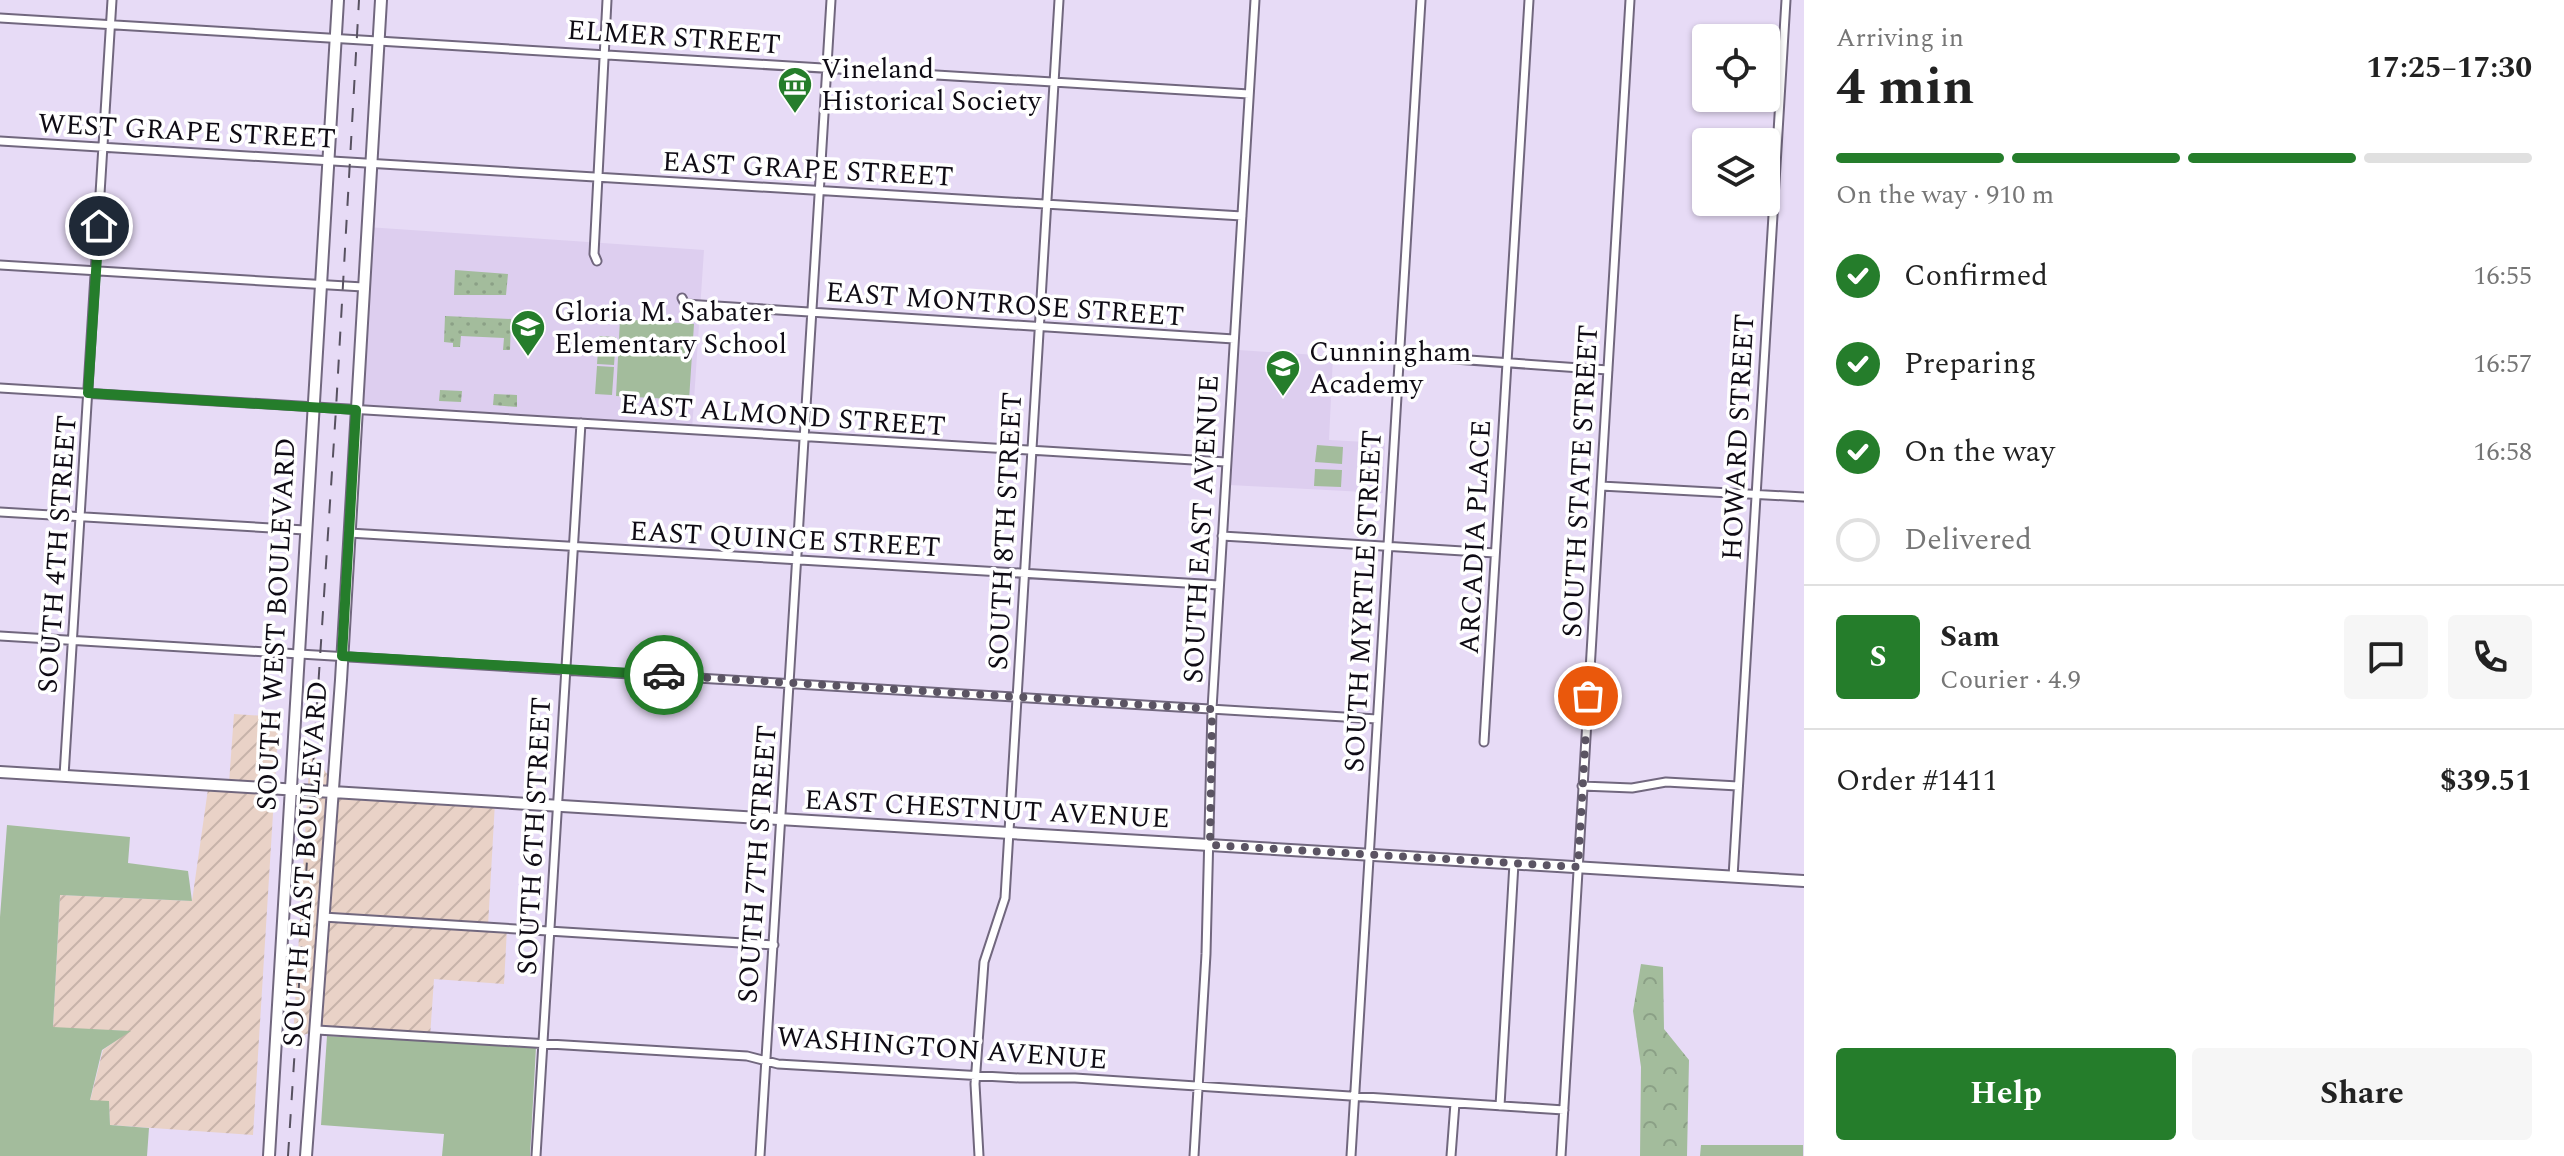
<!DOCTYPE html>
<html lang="en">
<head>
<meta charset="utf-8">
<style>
  :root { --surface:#fff; --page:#f6f6f6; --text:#222; --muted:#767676; --line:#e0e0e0; --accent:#257d2b }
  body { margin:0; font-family:Spectral,serif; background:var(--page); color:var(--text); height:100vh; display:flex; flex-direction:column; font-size:30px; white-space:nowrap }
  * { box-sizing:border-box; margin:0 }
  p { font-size:26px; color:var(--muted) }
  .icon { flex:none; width:44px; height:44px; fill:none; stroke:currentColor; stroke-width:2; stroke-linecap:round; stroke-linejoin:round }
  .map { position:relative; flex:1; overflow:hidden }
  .side { display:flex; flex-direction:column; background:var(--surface); width:760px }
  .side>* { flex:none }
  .tools { position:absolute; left:1692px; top:24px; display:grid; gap:16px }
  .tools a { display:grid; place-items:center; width:88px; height:88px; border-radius:8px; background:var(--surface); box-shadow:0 2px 6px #0004; font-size:40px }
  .pin { position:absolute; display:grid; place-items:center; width:68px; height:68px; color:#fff; margin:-34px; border:4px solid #fff; border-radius:50%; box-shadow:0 2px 8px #0007 }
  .courier { position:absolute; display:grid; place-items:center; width:80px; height:80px; margin:-40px; border:6px solid #257d2b; border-radius:50%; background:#fff; color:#222; box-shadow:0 2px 10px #0007 }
  .summary em { font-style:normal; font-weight:700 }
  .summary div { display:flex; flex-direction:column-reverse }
  .summary { display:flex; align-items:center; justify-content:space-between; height:136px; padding:0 32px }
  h1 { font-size:52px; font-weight:700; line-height:60px }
  .bar { display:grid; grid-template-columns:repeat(4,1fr); gap:12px 8px; align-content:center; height:96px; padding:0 32px }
  .bar i { height:10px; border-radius:6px; background:var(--line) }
  .bar .selected { background:var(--accent) }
  .bar p { grid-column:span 4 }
  .line { display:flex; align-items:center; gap:20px; padding:0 32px; border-top:2px solid var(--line) }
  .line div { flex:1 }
  .round { display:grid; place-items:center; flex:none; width:84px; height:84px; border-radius:8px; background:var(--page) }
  ol { padding:0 32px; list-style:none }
  li { display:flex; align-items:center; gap:24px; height:88px }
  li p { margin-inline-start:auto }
  li .icon { padding:8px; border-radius:50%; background:var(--accent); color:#fff; stroke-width:4 }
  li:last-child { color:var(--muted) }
  li i { width:44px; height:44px; border:4px solid var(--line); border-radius:50% }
  .cta { display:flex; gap:16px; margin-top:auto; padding:16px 32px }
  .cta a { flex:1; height:92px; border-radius:8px; background:var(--accent); color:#fff; font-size:32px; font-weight:700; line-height:92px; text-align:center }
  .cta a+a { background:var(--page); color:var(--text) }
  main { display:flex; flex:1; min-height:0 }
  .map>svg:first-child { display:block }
</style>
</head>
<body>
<main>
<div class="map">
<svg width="1804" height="1156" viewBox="0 0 1804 1156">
  <defs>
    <pattern id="industrial-furrows" width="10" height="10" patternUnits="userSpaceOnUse" patternTransform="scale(2)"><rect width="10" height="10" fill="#e9d2c7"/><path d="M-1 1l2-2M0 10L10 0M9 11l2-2" fill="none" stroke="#c7b3aa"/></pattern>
    <pattern id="forest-crowns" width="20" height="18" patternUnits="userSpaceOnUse" patternTransform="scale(2)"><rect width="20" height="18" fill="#a3bc9c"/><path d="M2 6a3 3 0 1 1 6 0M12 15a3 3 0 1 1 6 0" fill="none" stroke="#8ba086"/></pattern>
    <pattern id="park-dots" width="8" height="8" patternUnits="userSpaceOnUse" patternTransform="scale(2)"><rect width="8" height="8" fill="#a3bc9c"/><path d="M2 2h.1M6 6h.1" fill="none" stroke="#8ba086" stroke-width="1.8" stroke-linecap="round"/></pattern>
  </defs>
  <rect width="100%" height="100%" fill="#e7dbf6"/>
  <path fill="url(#industrial-furrows)" d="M234 714 279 717 253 1135 110 1125 109 1101H90L103 1050 129 1031 53 1028 60 895 192 901 209 782 229 783Z
    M310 750 340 792 495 802 488 926 507 928 504 984 434 979 430 1037 320 1030 293 1038Z"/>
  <path fill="#ddceef" d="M367 227 704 250 692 430 356 410Z
    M1238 350 1333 356 1329 440 1385 443 1383 493 1230 485Z"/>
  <path fill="#a3bc9c" d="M620 319 694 324 689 400 616 396Z
    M599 336 616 337 614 365 597 364Z
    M597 366 614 367 612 395 595 394Z
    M1317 445 1343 447 1342 464 1315 462Z
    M1315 469 1342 470 1341 487 1314 486Z
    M7 825 130 837 128 863 188 871 192 901 60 895 53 1027 131 1031 102 1050 90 1100 109 1101 110 1125 149 1128 147 1156H0V917Z
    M327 1036 536 1047 530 1156H442L444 1134 321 1125Z
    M1701 1145H1803V1156H1700Z"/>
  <path fill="url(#forest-crowns)" d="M1641 964 1663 967 1664 1029 1689 1060 1687 1156H1640L1641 1067 1633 1011Z"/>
  <path fill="url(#park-dots)" d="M455 270 508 274 506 295H454Z
    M445 316 511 319 510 350H503L504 338 461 336 460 347H453V343L444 342Z
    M440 390 462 391 461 402 439 401Z
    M494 394 517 395V407L493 405Z"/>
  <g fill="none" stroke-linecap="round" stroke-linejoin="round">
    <g stroke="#71677e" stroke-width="11">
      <path id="street" d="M0 18 1249 94
        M0 141 1242 216
        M597 261 594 254 607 0
        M0 265 363 287
        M682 298 685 304 1234 339
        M1399 355 1608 370
        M0 388 1226 462
        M1601 486 1804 497
        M0 512 305 530
        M349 533 1219 585
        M1222 536 1495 553
        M0 636 1377 719
        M1484 742 1529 0
        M64 776 112 0
        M1582 786 1632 788 1666 782 1738 786
        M1733 877 1786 0
        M323 917 774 945
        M317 1030 747 1056 778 1064 1020 1078H1075L1564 1110
        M1500 1106 1514 863
        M536 1156 581 423
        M760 1156 831 0
        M979 1156 975 1084 984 962 1005 898 1059 0
        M1194 1156 1206 954 1212 709 1255 0
        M1351 1156 1421 0
        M1451 1156 1455 1103
        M1561 1156 1630 0"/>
    </g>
    <g stroke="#71677e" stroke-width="14">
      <path id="secondary" d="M0 772 1804 881
        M269 1156 338 0
        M306 1156 341 680 381 0"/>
    </g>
    <use href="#street" stroke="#fff" stroke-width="7"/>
    <use href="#secondary" stroke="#fff" stroke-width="10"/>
    <path stroke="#575160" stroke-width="2" stroke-dasharray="14 14" stroke-linecap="butt" d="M288 1156 336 409 359 0"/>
  </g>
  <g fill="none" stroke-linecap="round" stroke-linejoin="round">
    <path stroke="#5b5463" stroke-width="8" stroke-dasharray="0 14.4" d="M664 675 1212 709 1210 845 1578 867 1588 696"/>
    <path stroke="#257d2b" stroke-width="10" d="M99 226 88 393 356 410 342 656 664 675"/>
  </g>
  <defs>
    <g id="museum-pin" transform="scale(1.8)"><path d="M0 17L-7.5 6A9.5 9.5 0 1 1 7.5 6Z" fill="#257d2b" stroke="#fff"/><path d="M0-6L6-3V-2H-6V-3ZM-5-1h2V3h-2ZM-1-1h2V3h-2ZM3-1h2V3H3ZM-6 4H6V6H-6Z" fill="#fff"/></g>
    <g id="school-pin" transform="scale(1.8)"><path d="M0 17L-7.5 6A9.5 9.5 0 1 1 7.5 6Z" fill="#257d2b" stroke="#fff"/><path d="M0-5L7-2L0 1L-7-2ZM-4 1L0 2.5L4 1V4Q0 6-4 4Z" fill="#fff"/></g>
  </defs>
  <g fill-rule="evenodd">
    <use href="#museum-pin" x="795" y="84"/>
    <use href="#school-pin" x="528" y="327"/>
    <use href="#school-pin" x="1283" y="367"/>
  </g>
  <g text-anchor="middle" stroke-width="7" stroke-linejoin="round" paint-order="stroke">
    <g font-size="28" fill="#0f0b14" stroke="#fff">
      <text transform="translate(674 36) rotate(4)" y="10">ELMER STREET</text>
      <text transform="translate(187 130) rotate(3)" y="10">WEST GRAPE STREET</text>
      <text transform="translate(808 168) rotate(3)" y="10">EAST GRAPE STREET</text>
      <text transform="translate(1005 303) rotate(4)" y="10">EAST MONTROSE STREET</text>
      <text transform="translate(783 414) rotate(4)" y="10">EAST ALMOND STREET</text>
      <text transform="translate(1737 437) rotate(-87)" y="10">HOWARD STREET</text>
      <text transform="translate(1579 481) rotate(-87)" y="10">SOUTH STATE STREET</text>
      <text transform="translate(1200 529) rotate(-87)" y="10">SOUTH EAST AVENUE</text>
      <text transform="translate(1004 531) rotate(-87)" y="10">SOUTH 8TH STREET</text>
      <text transform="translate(1474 537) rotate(-87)" y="10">ARCADIA PLACE</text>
      <text transform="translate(785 538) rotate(3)" y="10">EAST QUINCE STREET</text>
      <text transform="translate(56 554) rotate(-86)" y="10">SOUTH 4TH STREET</text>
      <text transform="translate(1362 601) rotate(-87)" y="10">SOUTH MYRTLE STREET</text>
      <text transform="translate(275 624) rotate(-87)" y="10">SOUTH WEST BOULEVARD</text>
      <text transform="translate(987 808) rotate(3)" y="10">EAST CHESTNUT AVENUE</text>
      <text transform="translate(533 836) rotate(-87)" y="10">SOUTH 6TH STREET</text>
      <text transform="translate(304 864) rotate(-86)" y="10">SOUTH EAST BOULEVARD</text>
      <text transform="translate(756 864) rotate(-86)" y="10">SOUTH 7TH STREET</text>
      <text transform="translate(942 1047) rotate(4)" y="10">WASHINGTON AVENUE</text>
    </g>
    <g font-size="28" fill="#0f0b14" stroke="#fff" text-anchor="start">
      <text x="821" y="78">Vineland<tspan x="821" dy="32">Historical Society</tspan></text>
      <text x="554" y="321">Gloria M. Sabater<tspan x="554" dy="32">Elementary School</tspan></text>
      <text x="1309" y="361">Cunningham<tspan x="1309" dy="32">Academy</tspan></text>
    </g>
  </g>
</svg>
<div class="tools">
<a><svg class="icon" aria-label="locate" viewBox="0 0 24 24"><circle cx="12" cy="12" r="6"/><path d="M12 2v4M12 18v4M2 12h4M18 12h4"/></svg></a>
<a><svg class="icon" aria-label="layers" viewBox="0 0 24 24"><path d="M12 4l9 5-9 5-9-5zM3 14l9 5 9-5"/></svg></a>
</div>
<div class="pin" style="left:1588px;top:696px;background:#ea580c"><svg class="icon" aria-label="bag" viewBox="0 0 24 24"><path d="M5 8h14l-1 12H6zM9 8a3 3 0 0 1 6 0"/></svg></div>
<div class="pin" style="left:99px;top:226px;background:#1f2937"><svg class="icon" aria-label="home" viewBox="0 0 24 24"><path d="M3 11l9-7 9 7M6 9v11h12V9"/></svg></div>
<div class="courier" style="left:664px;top:675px"><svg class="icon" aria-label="car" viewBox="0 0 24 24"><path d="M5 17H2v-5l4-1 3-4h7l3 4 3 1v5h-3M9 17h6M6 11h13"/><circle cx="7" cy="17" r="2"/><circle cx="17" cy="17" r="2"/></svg></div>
</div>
<section class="side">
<div class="summary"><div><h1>4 min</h1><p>Arriving in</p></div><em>17:25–17:30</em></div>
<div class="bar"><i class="selected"></i><i class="selected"></i><i class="selected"></i><i></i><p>On the way · 910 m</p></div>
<ol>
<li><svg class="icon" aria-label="check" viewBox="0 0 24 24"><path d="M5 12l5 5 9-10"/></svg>Confirmed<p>16:55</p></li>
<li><svg class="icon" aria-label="check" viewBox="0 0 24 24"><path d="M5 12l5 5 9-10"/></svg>Preparing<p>16:57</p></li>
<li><svg class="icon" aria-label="check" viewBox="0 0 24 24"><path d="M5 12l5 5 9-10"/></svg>On the way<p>16:58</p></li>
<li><i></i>Delivered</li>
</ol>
<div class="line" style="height:144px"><b class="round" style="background:var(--accent);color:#fff">S</b><div><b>Sam</b><p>Courier · 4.9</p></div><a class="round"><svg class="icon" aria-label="chat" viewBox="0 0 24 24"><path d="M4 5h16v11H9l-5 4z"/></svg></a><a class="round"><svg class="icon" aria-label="phone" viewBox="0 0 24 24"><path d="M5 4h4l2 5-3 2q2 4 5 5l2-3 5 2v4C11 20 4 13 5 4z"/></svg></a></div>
<div class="line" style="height:104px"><div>Order #1411</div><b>$39.51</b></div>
<div class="cta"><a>Help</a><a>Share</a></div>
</section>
</main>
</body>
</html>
